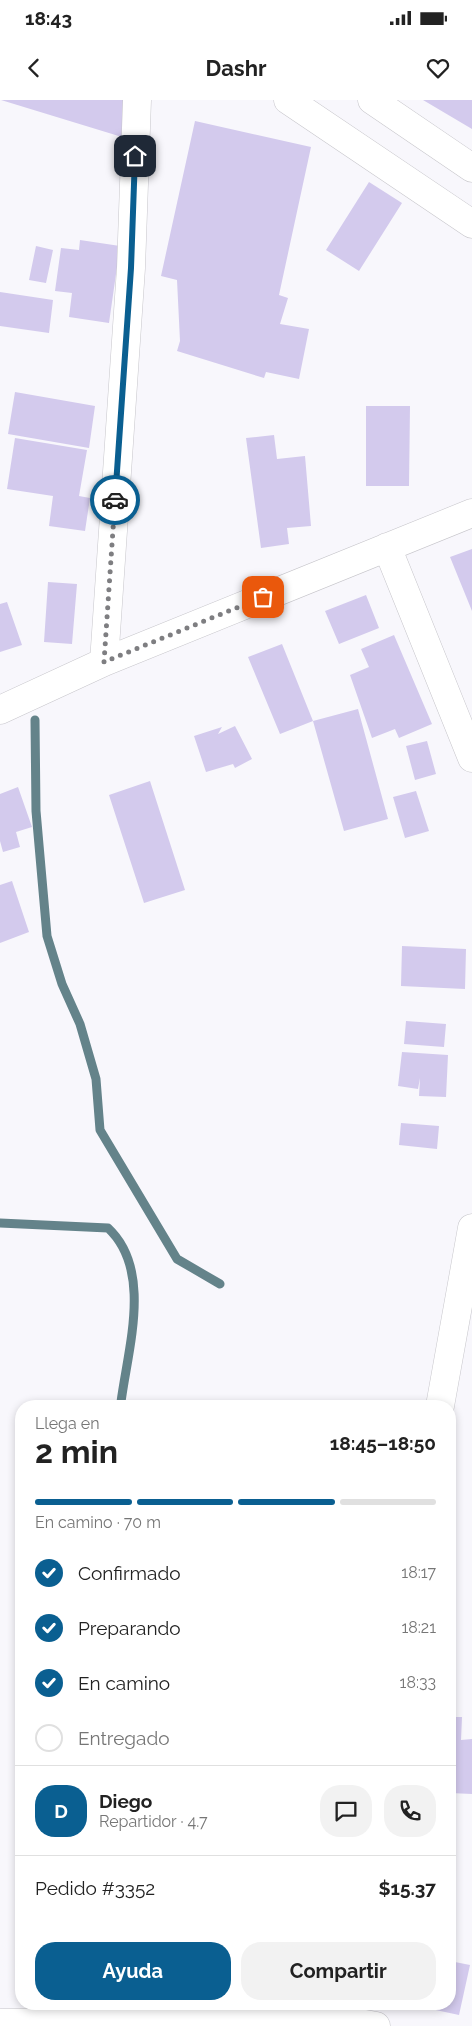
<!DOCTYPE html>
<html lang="es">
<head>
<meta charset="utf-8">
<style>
  :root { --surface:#fff; --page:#f2f2f2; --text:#222; --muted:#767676; --line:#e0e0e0; --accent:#0a5f91 }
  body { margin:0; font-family:Raleway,sans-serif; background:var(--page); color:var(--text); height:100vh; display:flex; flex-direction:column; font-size:19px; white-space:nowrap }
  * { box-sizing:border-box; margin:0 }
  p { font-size:16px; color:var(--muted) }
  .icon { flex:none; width:28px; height:28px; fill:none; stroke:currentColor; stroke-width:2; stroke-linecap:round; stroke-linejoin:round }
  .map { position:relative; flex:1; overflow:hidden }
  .details { position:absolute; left:15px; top:1300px; width:441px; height:610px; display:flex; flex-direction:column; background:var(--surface); border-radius:20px; box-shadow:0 2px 8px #0003 }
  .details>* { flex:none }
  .pin { position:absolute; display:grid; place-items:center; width:42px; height:42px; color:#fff; margin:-21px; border-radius:10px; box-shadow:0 2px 8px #0006 }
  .courier { position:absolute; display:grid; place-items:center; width:50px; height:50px; margin:-25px; border:4px solid #0a5f91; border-radius:50%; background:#fff; color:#222; box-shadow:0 1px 6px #0007 }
  .summary em { font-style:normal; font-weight:700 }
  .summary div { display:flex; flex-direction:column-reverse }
  .summary { display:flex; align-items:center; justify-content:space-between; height:85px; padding:0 20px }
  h1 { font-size:32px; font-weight:700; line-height:38px }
  .bar { display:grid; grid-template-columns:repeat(4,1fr); gap:8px 5px; align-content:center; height:60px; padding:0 20px }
  .bar i { height:6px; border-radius:4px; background:var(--line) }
  .bar .active { background:var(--accent) }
  .bar p { grid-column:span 4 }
  .line { display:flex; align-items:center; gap:12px; padding:0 20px; border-top:1px solid var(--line) }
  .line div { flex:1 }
  .round { display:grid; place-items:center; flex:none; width:52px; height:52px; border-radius:20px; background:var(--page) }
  ol { padding:0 20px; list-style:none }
  li { display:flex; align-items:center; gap:15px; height:55px }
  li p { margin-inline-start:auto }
  li .icon { padding:5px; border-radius:50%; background:var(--accent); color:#fff; stroke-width:4 }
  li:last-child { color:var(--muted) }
  li i { width:28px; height:28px; border:2px solid var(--line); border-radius:50% }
  .cta { display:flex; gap:10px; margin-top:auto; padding:10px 20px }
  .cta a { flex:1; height:58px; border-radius:20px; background:var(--accent); color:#fff; font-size:20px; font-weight:700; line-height:58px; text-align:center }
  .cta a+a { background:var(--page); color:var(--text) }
  .status { display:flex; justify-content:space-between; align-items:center; height:35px; padding:0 25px; background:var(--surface); direction:ltr }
  .status svg { height:14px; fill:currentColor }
  header { display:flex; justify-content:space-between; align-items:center; height:65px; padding:0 20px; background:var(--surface); font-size:22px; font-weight:700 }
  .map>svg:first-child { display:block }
</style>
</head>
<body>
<div class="status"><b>18:43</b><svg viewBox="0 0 49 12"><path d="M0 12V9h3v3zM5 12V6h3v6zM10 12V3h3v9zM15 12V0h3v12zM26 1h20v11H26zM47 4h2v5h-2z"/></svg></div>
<header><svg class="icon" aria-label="back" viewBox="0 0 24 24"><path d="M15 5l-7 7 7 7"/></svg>Dashr<svg class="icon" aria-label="heart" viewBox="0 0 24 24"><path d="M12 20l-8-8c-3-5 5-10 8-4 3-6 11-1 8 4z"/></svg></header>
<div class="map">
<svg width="472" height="1926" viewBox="0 0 472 1926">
  <rect width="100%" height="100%" fill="#f8f7fc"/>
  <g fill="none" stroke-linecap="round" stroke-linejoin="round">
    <path stroke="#64838a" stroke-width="9" d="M35 620 36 711 47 836 62 884 80 924 96 979 100 1030 177 1159 220 1184
      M0 1123 108 1128C153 1170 128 1248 121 1302"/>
  </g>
  <path fill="#d3caed" d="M1 0H133L122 37Z
    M423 0H472V29Z
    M195 21 311 47 279 195 288 198 280 224 309 229 299 279 266 272 264 278 177 251 180 241 177 180 161 176Z
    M369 82 402 103 359 171 326 150Z
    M80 140 120 146 109 223 69 217 72 193 55 191 61 148 79 150Z
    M36 146 53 150 46 183 29 180Z
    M0 192 53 200 49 233 0 226Z
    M15 292 95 306 89 348 8 334Z
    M366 306H410L409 386H366Z
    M274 335 277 359 305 356 311 426 287 428 289 444 261 448 246 338Z
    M15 338 87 350 79 396 90 398 85 431 49 426 53 396 7 389Z
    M472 449V511L450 457Z
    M48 482 77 484 72 544 44 542Z
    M366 495 379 528 339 544 325 511Z
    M7 502 22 545 0 552V504Z
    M394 535 432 624 399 638 395 629 372 638 350 575 369 567 361 549Z
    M282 544 313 621 280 634 248 557Z
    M358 609 388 719 344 731 313 621Z
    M235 626 252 659 235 668 233 664 206 672 194 636 222 627 218 634Z
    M427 641 436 674 415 680 406 646Z
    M150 681 185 790 144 803 109 695Z
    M18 687 32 727 16 732 20 747 3 752 0 741V694Z
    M416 691 429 731 405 738 393 697Z
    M12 781 29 832 0 843V785Z
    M402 846 466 849 465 889 401 886Z
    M406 921 446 924 444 947 404 944Z
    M402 952 448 955 446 997 419 996 420 978 418 989 398 986Z
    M401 1023 439 1026 437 1049 399 1045Z
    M450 1617H462L461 1640 472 1639V1694L450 1693Z
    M450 1861 470 1865 459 1915 431 1909 432 1904H450Z"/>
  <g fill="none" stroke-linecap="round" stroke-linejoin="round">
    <g stroke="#c7c6cb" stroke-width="29">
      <path id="minor" d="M387 447 472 658
        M104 562 131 168 137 0
        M0 610 104 562 472 413
        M440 1306 472 1128
        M0 1923 332 1918 376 1926"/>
    </g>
    <g stroke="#c7c6cb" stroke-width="29">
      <path id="tertiary" d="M288 0 472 124
        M372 0 472 68"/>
    </g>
    <use href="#minor" stroke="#fff" stroke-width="28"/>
    <use href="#tertiary" stroke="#fff" stroke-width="28"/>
  </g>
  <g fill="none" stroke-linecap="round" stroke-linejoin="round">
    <path stroke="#7e7e81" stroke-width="5" stroke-dasharray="0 9" d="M115 400 104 562 263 497"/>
    <path stroke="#0a5f91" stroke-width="6" d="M115 400 131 168 135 56"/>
  </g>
</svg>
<div class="pin" style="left:263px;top:497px;background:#ea580c"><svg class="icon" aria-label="bag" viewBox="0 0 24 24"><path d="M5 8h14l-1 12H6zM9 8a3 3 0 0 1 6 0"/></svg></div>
<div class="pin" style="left:135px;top:56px;background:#1f2937"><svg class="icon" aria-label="home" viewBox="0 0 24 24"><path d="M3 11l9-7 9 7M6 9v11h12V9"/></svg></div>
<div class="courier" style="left:115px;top:400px"><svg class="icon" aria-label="car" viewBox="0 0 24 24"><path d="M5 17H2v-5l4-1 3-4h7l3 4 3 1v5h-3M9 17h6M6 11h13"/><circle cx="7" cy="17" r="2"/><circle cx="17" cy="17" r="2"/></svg></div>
<section class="details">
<div class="summary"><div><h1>2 min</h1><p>Llega en</p></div><em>18:45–18:50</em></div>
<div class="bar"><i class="active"></i><i class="active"></i><i class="active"></i><i></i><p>En camino · 70 m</p></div>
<ol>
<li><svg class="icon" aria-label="check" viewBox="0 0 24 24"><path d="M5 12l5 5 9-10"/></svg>Confirmado<p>18:17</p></li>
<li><svg class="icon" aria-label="check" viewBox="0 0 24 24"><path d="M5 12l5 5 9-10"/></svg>Preparando<p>18:21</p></li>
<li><svg class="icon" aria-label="check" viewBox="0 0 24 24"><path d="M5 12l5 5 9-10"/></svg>En camino<p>18:33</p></li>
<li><i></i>Entregado</li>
</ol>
<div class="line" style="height:90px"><b class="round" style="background:var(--accent);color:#fff">D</b><div><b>Diego</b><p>Repartidor · 4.7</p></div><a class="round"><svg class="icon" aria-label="chat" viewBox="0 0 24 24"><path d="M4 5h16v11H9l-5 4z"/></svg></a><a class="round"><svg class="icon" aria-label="phone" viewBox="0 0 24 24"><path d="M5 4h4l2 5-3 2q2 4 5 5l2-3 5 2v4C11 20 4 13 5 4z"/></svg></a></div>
<div class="line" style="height:65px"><div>Pedido #3352</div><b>$15.37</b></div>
<div class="cta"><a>Ayuda</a><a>Compartir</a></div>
</section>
</div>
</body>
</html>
